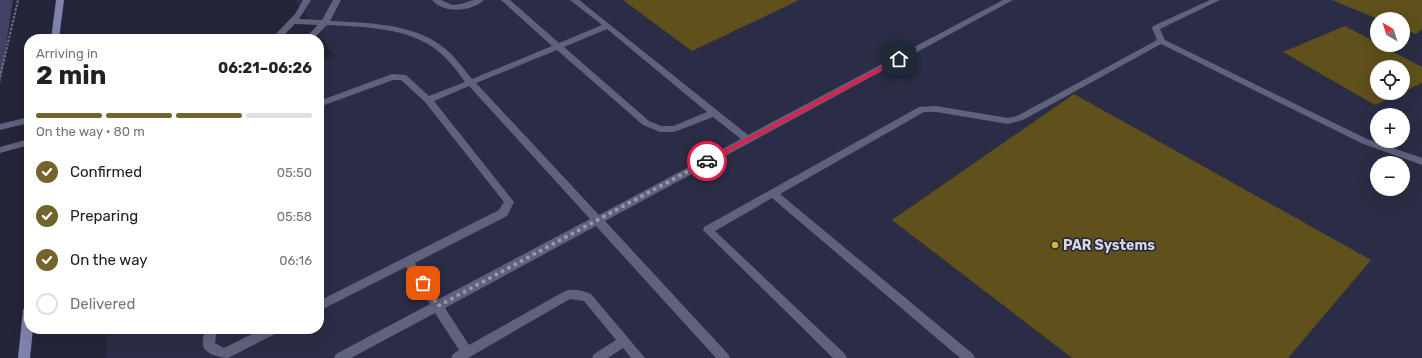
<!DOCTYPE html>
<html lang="en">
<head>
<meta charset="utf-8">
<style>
  :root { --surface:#fff; --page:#f6f6f6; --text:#202124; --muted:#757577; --line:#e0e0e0; --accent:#72642b }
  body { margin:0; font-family:Rubik,sans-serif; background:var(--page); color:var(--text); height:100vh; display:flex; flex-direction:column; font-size:15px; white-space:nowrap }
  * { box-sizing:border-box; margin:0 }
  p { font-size:13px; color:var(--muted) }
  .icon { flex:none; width:22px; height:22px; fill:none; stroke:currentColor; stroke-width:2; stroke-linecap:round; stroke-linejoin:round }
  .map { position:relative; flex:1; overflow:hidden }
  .drawer { position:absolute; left:24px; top:34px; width:300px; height:300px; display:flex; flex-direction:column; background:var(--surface); border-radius:16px; box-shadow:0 4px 16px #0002 }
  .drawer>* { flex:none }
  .needle { width:26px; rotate:321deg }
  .fabs { position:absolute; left:1370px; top:12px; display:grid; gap:8px }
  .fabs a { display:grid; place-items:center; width:40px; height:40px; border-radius:50%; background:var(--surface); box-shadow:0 4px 16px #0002; font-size:20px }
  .pin { position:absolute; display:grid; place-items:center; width:34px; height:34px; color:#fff; margin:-17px; border-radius:8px; box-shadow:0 2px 6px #0006 }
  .courier { position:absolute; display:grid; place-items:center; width:40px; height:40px; margin:-20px; border:3px solid #e11d48; border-radius:50%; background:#fff; color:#222; box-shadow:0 1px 5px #0007 }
  .overview em { font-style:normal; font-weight:700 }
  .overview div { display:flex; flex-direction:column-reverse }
  .overview { display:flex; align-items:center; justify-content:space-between; height:68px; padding:0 12px }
  h1 { font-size:26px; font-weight:700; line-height:30px }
  .bar { display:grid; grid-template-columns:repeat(4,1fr); gap:6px 4px; align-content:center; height:48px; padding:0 12px }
  .bar i { height:5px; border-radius:3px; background:var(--line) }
  .bar .current { background:var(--accent) }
  .bar p { grid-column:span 4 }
  ol { padding:0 12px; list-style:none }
  li { display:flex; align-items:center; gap:12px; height:44px }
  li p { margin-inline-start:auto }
  li .icon { padding:4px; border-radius:50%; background:var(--accent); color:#fff; stroke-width:4 }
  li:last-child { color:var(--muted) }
  li i { width:22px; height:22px; border:2px solid var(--line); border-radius:50% }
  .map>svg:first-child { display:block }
</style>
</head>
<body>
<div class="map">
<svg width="1422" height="358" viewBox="0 0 1422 358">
  <rect width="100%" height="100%" fill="#242538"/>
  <path fill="#2b2d46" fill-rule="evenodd" d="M295 0H1422V358H107L106 329H319V62L335 56ZM1377 19H1403V45H1377ZM1377 67H1403V93H1377ZM1377 115H1403V141H1377ZM1377 163H1403V189H1377Z"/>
  <path fill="#404366" d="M0 0H13L0 86Z"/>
  <path fill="#5f501c" d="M623 0H799L692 51Z
    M1332 0H1422V29L1416 34 1403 29V19H1378Z
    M1345 26 1377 43V45H1380L1422 67V83L1403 92V67H1377V93H1401L1375 105 1283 52Z
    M1074 94 1371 260 1288 358H1072L892 220Z"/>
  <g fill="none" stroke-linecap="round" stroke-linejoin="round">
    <path stroke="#717383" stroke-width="2" stroke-dasharray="2.5 1.5" stroke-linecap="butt" d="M0 77 18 0"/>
    <path fill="#5f627c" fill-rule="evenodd" d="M303 0H311L299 19 322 20 333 0H341L330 21C368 23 412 23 443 47 454 55 463 68 472 79L552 46 501 0H510L559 43 602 25 570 0H579L748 135 1003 0H1013L605 221 728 354 730 358H716L596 226 445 308 469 345 565 291C573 288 584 291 591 294L645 358H631L623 348 608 358H592L594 354 616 340 584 301 570 299 468 358H451L453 354 459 350 435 313 351 358H334L336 354 430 304 406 267 319 311V301L499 210 504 202 425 102 401 80H393L319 107V101L392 74 406 75 429 96 465 82C457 71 449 60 439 52 410 27 363 27 327 25L313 39H304L318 25 295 24 280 39H271L295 14ZM607 29 707 112 673 126H661L649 121 564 47ZM557 50 643 125 660 132H674L713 117 741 139 599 215 476 83ZM469 86 590 219 439 299 415 263 507 216 514 202 434 101Z
      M432 0H441L452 5 461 4 473 0H484C471 12 444 14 432 0Z
      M1210 0H1220L1160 29 1165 40 1367 139 1422 158V165L1361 143 1161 44 1023 120 1008 124 936 112H924L780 194 973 354 975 358H960L772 198 715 231 845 354 847 358H833L703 230 704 227 919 107 936 106 1008 118 1017 116 1157 40 1152 28 1153 26Z
      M205 329H217L215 343 224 348 262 329H279L277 333 228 358C221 358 204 354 203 345 202 340 204 334 205 329Z"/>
    <path fill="#5f627c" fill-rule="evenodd" d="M29 117V123L0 130V124Z
      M29 139V145L0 153V147Z"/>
    <path fill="#7f83ac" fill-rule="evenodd" d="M56 0H64L59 39H51Z
      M29 305V329H33L30 358H18L23 310 25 307Z"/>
  </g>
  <path fill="#e11d48" d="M899 57 901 59V60L710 162H705L704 161Z"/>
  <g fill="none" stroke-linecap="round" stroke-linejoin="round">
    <path stroke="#9799a7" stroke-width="4" stroke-dasharray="0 7.2" d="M423 283 438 306 707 161"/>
  </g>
  <circle fill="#d6b534" stroke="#242538" stroke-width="1.5" cx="1055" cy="245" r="4"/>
  <g text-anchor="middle" stroke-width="3" stroke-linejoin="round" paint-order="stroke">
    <g font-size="14" font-weight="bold" fill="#d5d7e3" stroke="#242538" text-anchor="start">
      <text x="1063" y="250">PAR Systems</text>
    </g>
  </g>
</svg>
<div class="fabs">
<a><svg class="needle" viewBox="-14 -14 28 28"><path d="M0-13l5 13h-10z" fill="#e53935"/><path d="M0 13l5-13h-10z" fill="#757577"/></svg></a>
<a><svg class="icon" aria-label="locate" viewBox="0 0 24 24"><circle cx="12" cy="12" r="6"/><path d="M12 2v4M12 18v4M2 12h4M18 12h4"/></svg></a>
<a>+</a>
<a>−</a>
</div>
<div class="pin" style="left:423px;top:283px;background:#ea580c"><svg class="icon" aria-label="bag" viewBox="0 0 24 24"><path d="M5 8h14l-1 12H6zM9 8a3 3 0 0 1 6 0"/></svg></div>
<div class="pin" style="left:899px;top:59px;background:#1f2937"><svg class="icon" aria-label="home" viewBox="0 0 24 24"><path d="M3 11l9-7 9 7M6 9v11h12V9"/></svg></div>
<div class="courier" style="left:707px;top:161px"><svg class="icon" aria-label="car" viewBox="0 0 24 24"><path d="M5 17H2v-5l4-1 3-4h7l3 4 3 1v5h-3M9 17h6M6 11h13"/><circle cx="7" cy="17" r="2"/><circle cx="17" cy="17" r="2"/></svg></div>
<section class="drawer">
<div class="overview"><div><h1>2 min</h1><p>Arriving in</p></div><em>06:21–06:26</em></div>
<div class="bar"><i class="current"></i><i class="current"></i><i class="current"></i><i></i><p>On the way · 80 m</p></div>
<ol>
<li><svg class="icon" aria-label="check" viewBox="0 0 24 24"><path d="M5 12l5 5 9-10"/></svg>Confirmed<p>05:50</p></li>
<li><svg class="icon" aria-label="check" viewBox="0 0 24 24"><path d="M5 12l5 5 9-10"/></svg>Preparing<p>05:58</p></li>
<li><svg class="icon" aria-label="check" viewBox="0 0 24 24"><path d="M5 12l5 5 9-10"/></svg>On the way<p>06:16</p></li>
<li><i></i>Delivered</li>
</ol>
</section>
</div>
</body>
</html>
